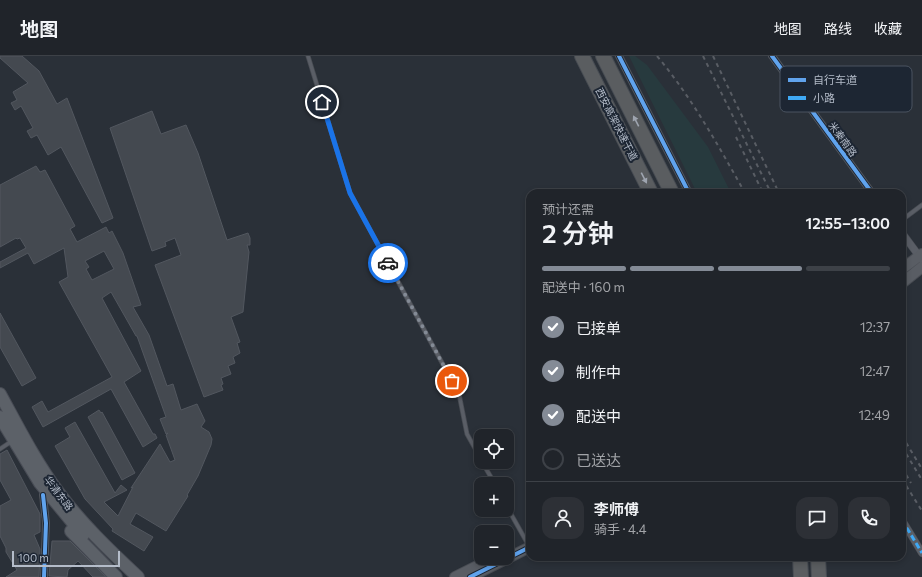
<!DOCTYPE html>
<html lang="zh">
<head>
<meta charset="utf-8">
<style>
  :root { --surface:#20242a; --page:#2d3036; --text:#f1f3f6; --muted:#a2a4a8; --line:#3d4147; --accent:#848b96 }
  body { margin:0; font-family:Commissioner,"Noto Sans SC",sans-serif; background:var(--page); color:var(--text); height:100vh; display:flex; flex-direction:column; font-size:15px; white-space:nowrap }
  * { box-sizing:border-box; margin:0 }
  p { font-size:13px; color:var(--muted) }
  .icon { flex:none; width:22px; height:22px; fill:none; stroke:currentColor; stroke-width:2; stroke-linecap:round; stroke-linejoin:round }
  .map { position:relative; flex:1; overflow:hidden }
  .side { position:absolute; left:526px; top:133px; width:380px; height:372px; display:flex; flex-direction:column; background:var(--surface); border-radius:12px; box-shadow:0 2px 6px #0003,0 0 0 1px var(--line) }
  .side>* { flex:none }
  .fabs { position:absolute; left:474px; top:373px; display:grid; gap:8px }
  .fabs a { display:grid; place-items:center; width:40px; height:40px; border-radius:8px; background:var(--surface); box-shadow:0 2px 6px #0003,0 0 0 1px var(--line); font-size:20px }
  .scale { position:absolute; left:12px; bottom:10px; width:108px; box-sizing:border-box; padding-left:4px; border:2px solid #b4bcc9; border-top:0; font-size:11px; line-height:14px; white-space:nowrap; color:#b4bcc9; -webkit-text-stroke:3px #1d2633; paint-order:stroke }
  .pin { position:absolute; display:grid; place-items:center; width:34px; height:34px; color:#fff; margin:-17px; border:2px solid #fff; border-radius:50%; box-shadow:0 1px 4px #0007 }
  .courier { position:absolute; display:grid; place-items:center; width:40px; height:40px; margin:-20px; border:3px solid #1a73e8; border-radius:50%; background:#fff; color:#222; box-shadow:0 1px 5px #0007 }
  .headline em { font-style:normal; font-weight:600 }
  .headline div { display:flex; flex-direction:column-reverse }
  .headline { display:flex; align-items:center; justify-content:space-between; height:68px; padding:0 16px }
  h1 { font-size:26px; font-weight:600; line-height:30px }
  .bar { display:grid; grid-template-columns:repeat(4,1fr); gap:6px 4px; align-content:center; height:48px; padding:0 16px }
  .bar i { height:5px; border-radius:3px; background:var(--line) }
  .bar .selected { background:var(--accent) }
  .bar p { grid-column:span 4 }
  .line { display:flex; align-items:center; gap:10px; padding:0 16px; border-top:1px solid var(--line) }
  .line div { flex:1 }
  .round { display:grid; place-items:center; flex:none; width:42px; height:42px; border-radius:12px; background:var(--page) }
  ol { padding:0 16px; list-style:none }
  li { display:flex; align-items:center; gap:12px; height:44px }
  li p { margin-inline-start:auto }
  li .icon { padding:4px; border-radius:50%; background:var(--accent); color:#fff; stroke-width:4 }
  li:last-child { color:var(--muted) }
  li i { width:22px; height:22px; border:2px solid var(--line); border-radius:50% }
  header { display:flex; align-items:center; gap:24px; box-sizing:border-box; height:56px; padding:0 20px; background:var(--surface); border-bottom:1px solid var(--line) }
  header strong { font-size:19px }
  nav { display:flex; gap:22px; margin-inline-start:auto; font-size:14px }
  .map>svg:first-child { display:block }
</style>
</head>
<body>
<header>
<strong>地图</strong>
<nav><a>地图</a><a>路线</a><a>收藏</a></nav>
</header>
<div class="map">
<svg width="922" height="521" viewBox="0 0 922 521">
  <rect width="100%" height="100%" fill="#2a3038"/>
  <path fill="#273a3e" d="M629 0H635L647 9 708 91 731 137H697Z"/>
  <path fill="#444950" stroke="#52575f" fill-rule="evenodd" d="M0 0H22L39 15 57 48 67 42 113 162 102 167 61 91 48 99 37 79 31 82 27 75 33 72 21 50 15 54 11 47 17 44 13 36 28 27 0 2Z
    M152 55 161 78 186 69 198 97 227 184 248 177 250 182V189H247L249 196 243 256 231 261 240 286 237 287 240 297 233 301 235 307 228 310 231 318 221 322 223 328 221 329 223 334 204 341 155 209 181 199 175 182 165 186 166 190 152 195 110 72Z
    M36 110 40 116 45 114 75 170 70 173 77 186 106 171 109 177 112 175 123 197 141 249 133 251 149 279 167 330 173 328 181 354 197 348 205 365 201 371 209 376 212 383 211 389 198 420 187 439 188 440 166 475 136 457 130 468 153 481 144 495 112 475 113 473 85 443 55 390 70 381 65 372 75 366 115 437 121 429 127 434 104 446 118 460 133 431 131 432 160 388 170 406 175 404 166 379 168 377 166 378 160 363 166 361 137 280H136L111 236 102 242 141 315 124 326 153 378H155L157 382 143 391 111 333 43 371 32 351 42 345 48 356 112 321 59 226 68 221 64 192 34 208 28 197 0 212V206L26 192 20 182 17 183 16 182 0 191V129ZM104 195 114 213 92 224 86 213 89 211 85 205Z
    M0 257 36 322 22 330 0 291Z
    M99 354 101 357 102 356 135 417 122 424 88 361Z
    M7 394 40 458V476L34 479 40 493 39 521H6L17 514 6 496V492L0 480V450L11 444 0 424V398Z
    M52 485H70L106 521H93L78 505 68 514 67 521 49 520Z"/>
  <g fill="none" stroke-linecap="round" stroke-linejoin="round">
    <g stroke="#484c53" stroke-width="5">
      <path id="lane" d="M308 0 350 137 459 338 467 378 481 403
        M902 164 922 149
        M0 393 12 385
        M482 406 495 428
        M507 451 529 490"/>
    </g>
    <g stroke="#484c53" stroke-width="8">
      <path id="street" d="M619 0 689 137
        M772 0 872 137
        M902 177 922 204
        M43 439 46 467 44 521
        M902 464 922 497"/>
    </g>
    <g stroke="#484c53" stroke-width="12">
      <path id="secondary" d="M902 213 922 198
        M902 227 922 211
        M455 521 477 510
        M470 521 530 491"/>
    </g>
    <g stroke="#484c55" stroke-width="14">
      <path id="primary" d="M0 338C18 371 35 405 58 436 81 467 109 494 138 521
        M0 361 40 427 83 479
        M71 475 116 521"/>
    </g>
    <g stroke="#474c53" stroke-width="16">
      <path id="highway" d="M582 0 651 137
        M603 0 672 137
        M800 501 801 521
        M818 501 819 521"/>
    </g>
    <use href="#lane" stroke="#5a5e66" stroke-width="3.5"/>
    <use href="#street" stroke="#5a5e66" stroke-width="7"/>
    <use href="#secondary" stroke="#595d64" stroke-width="10"/>
    <use href="#primary" stroke="#5c6168" stroke-width="12"/>
    <use href="#highway" stroke="#5a5d60" stroke-width="14"/>
    <path stroke="#595d64" stroke-width="2" stroke-dasharray="4 4" stroke-linecap="butt" d="M657 0C692 42 718 89 745 137
      M703 0 771 137
      M713 0 779 137
      M736 81 763 137
      M902 380 922 413
      M902 391 922 424
      M902 412 911 427
      M902 423 922 455"/>
    <path stroke="#3fa9f5" stroke-width="3" stroke-dasharray="6 3" stroke-linecap="butt" d="M902 464 922 497"/>
    <g stroke="#1d2633" stroke-width="6">
      <path id="cycleway" d="M619 0 689 137
        M772 0 872 137
        M43 439 46 467 44 521
        M470 521 530 491"/>
    </g>
    <use href="#cycleway" stroke="#60a3ed" stroke-width="4"/>
  </g>
  <defs><path id="oneway-solid" d="M-6-.8H1V-3.2L6.5 0L1 3.2V.8H-6Z"/></defs>
  <g fill="#9ea4af">
    <use href="#oneway-solid" transform="translate(636 65) rotate(-117)"/>
    <use href="#oneway-solid" transform="translate(644 122) rotate(63)"/>
  </g>
  <g fill="none" stroke-linecap="round" stroke-linejoin="round">
    <path stroke="#848b96" stroke-width="4" stroke-dasharray="0 7.2" d="M388 207 452 325"/>
    <path stroke="#1a73e8" stroke-width="5" d="M322 46 350 137 388 207"/>
  </g>
  <g text-anchor="middle" stroke-width="4" stroke-linejoin="round" paint-order="stroke">
    <g font-size="10" fill="#b4bcc9" stroke="#1d2633">
      <text transform="translate(617 68) rotate(63)" y="4">西安高架快速干道</text>
      <text transform="translate(843 83) rotate(54)" y="4">米秦南路</text>
      <text transform="translate(59 437) rotate(53)" y="4">华清东路</text>
    </g>
  </g>
  <rect x="780" y="10" width="132" height="46" rx="6" fill="#1d2633" stroke="#4a5360" stroke-width="1"/>
  <rect x="788" y="22" width="18" height="4" fill="#60a3ed"/>
  <rect x="788" y="40" width="18" height="4" fill="#3fa9f5"/>
  <g font-size="11" fill="#b4bcc9">
    <text x="813" y="28">自行车道</text>
    <text x="813" y="46">小路</text>
  </g>
</svg>
<div class="fabs">
<a><svg class="icon" aria-label="locate" viewBox="0 0 24 24"><circle cx="12" cy="12" r="6"/><path d="M12 2v4M12 18v4M2 12h4M18 12h4"/></svg></a>
<a>+</a>
<a>−</a>
</div>
<div class="scale">100 m</div>
<div class="pin" style="left:452px;top:325px;background:#ea580c"><svg class="icon" aria-label="bag" viewBox="0 0 24 24"><path d="M5 8h14l-1 12H6zM9 8a3 3 0 0 1 6 0"/></svg></div>
<div class="pin" style="left:322px;top:46px;background:#1f2937"><svg class="icon" aria-label="home" viewBox="0 0 24 24"><path d="M3 11l9-7 9 7M6 9v11h12V9"/></svg></div>
<div class="courier" style="left:388px;top:207px"><svg class="icon" aria-label="car" viewBox="0 0 24 24"><path d="M5 17H2v-5l4-1 3-4h7l3 4 3 1v5h-3M9 17h6M6 11h13"/><circle cx="7" cy="17" r="2"/><circle cx="17" cy="17" r="2"/></svg></div>
<section class="side">
<div class="headline"><div><h1>2 分钟</h1><p>预计还需</p></div><em>12:55–13:00</em></div>
<div class="bar"><i class="selected"></i><i class="selected"></i><i class="selected"></i><i></i><p>配送中 · 160 m</p></div>
<ol>
<li><svg class="icon" aria-label="check" viewBox="0 0 24 24"><path d="M5 12l5 5 9-10"/></svg>已接单<p>12:37</p></li>
<li><svg class="icon" aria-label="check" viewBox="0 0 24 24"><path d="M5 12l5 5 9-10"/></svg>制作中<p>12:47</p></li>
<li><svg class="icon" aria-label="check" viewBox="0 0 24 24"><path d="M5 12l5 5 9-10"/></svg>配送中<p>12:49</p></li>
<li><i></i>已送达</li>
</ol>
<div class="line" style="height:72px"><a class="round"><svg class="icon" aria-label="person" viewBox="0 0 24 24"><circle cx="12" cy="8" r="4"/><path d="M4 21q1-7 8-7t8 7"/></svg></a><div><b>李师傅</b><p>骑手 · 4.4</p></div><a class="round"><svg class="icon" aria-label="chat" viewBox="0 0 24 24"><path d="M4 5h16v11H9l-5 4z"/></svg></a><a class="round"><svg class="icon" aria-label="phone" viewBox="0 0 24 24"><path d="M5 4h4l2 5-3 2q2 4 5 5l2-3 5 2v4C11 20 4 13 5 4z"/></svg></a></div>
</section>
</div>
</body>
</html>
